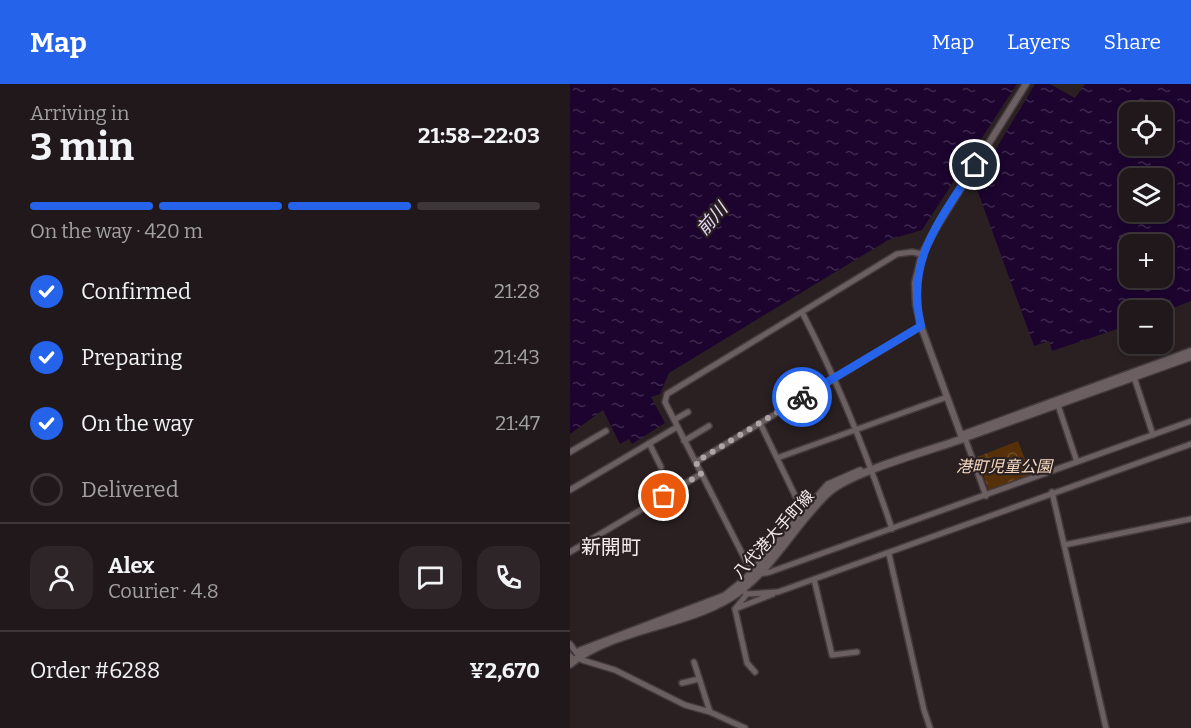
<!DOCTYPE html>
<html lang="en">
<head>
<meta charset="utf-8">
<style>
  :root { --surface:#20181a; --page:#2d2527; --text:#f1f3f6; --muted:#a2a0a2; --line:#3d3739; --accent:#2563eb }
  body { margin:0; font-family:Bitter,"Noto Sans JP",serif; background:var(--page); color:var(--text); height:100vh; display:flex; flex-direction:column; font-size:22px; white-space:nowrap }
  * { box-sizing:border-box; margin:0 }
  p { font-size:20px; color:var(--muted) }
  .icon { flex:none; width:33px; height:33px; fill:none; stroke:currentColor; stroke-width:2; stroke-linecap:round; stroke-linejoin:round }
  .map { position:relative; flex:1; overflow:hidden }
  .drawer { display:flex; flex-direction:column; background:var(--surface); width:570px }
  .drawer>* { flex:none }
  .tools { position:absolute; left:549px; top:18px; display:grid; gap:12px }
  .tools a { display:grid; place-items:center; width:54px; height:54px; border-radius:12px; background:var(--surface); box-shadow:0 3px 9px #0003,0 0 0 2px var(--line); font-size:30px }
  .pin { position:absolute; display:grid; place-items:center; width:51px; height:51px; color:#fff; margin:-26px; border:3px solid #fff; border-radius:50%; box-shadow:0 2px 6px #0007 }
  .courier { position:absolute; display:grid; place-items:center; width:60px; height:60px; margin:-30px; border:4px solid #2563eb; border-radius:50%; background:#fff; color:#222; box-shadow:0 2px 8px #0007 }
  .headline em { font-style:normal; font-weight:700 }
  .headline div { display:flex; flex-direction:column-reverse }
  .headline { display:flex; align-items:center; justify-content:space-between; height:102px; padding:0 30px }
  h1 { font-size:39px; font-weight:700; line-height:45px }
  .bar { display:grid; grid-template-columns:repeat(4,1fr); gap:9px 6px; align-content:center; height:72px; padding:0 30px }
  .bar i { height:8px; border-radius:4px; background:var(--line) }
  .bar .selected { background:var(--accent) }
  .bar p { grid-column:span 4 }
  .line { display:flex; align-items:center; gap:15px; padding:0 30px; border-top:2px solid var(--line) }
  .line div { flex:1 }
  .round { display:grid; place-items:center; flex:none; width:63px; height:63px; border-radius:18px; background:var(--page) }
  ol { padding:0 30px; list-style:none }
  li { display:flex; align-items:center; gap:18px; height:66px }
  li p { margin-inline-start:auto }
  li .icon { padding:6px; border-radius:50%; background:var(--accent); color:#fff; stroke-width:4 }
  li:last-child { color:var(--muted) }
  li i { width:33px; height:33px; border:3px solid var(--line); border-radius:50% }
  header { display:flex; align-items:center; gap:36px; box-sizing:border-box; height:84px; padding:0 30px; background:var(--accent); color:#fff }
  header strong { font-size:28px }
  nav { display:flex; gap:33px; margin-inline-start:auto; font-size:21px }
  main { display:flex; flex:1; min-height:0 }
  .map>svg:first-child { display:block }
</style>
</head>
<body>
<header>
<strong>Map</strong>
<nav><a>Map</a><a>Layers</a><a>Share</a></nav>
</header>
<main>
<section class="drawer">
<div class="headline"><div><h1>3 min</h1><p>Arriving in</p></div><em>21:58–22:03</em></div>
<div class="bar"><i class="selected"></i><i class="selected"></i><i class="selected"></i><i></i><p>On the way · 420 m</p></div>
<ol>
<li><svg class="icon" aria-label="check" viewBox="0 0 24 24"><path d="M5 12l5 5 9-10"/></svg>Confirmed<p>21:28</p></li>
<li><svg class="icon" aria-label="check" viewBox="0 0 24 24"><path d="M5 12l5 5 9-10"/></svg>Preparing<p>21:43</p></li>
<li><svg class="icon" aria-label="check" viewBox="0 0 24 24"><path d="M5 12l5 5 9-10"/></svg>On the way<p>21:47</p></li>
<li><i></i>Delivered</li>
</ol>
<div class="line" style="height:108px"><a class="round"><svg class="icon" aria-label="person" viewBox="0 0 24 24"><circle cx="12" cy="8" r="4"/><path d="M4 21q1-7 8-7t8 7"/></svg></a><div><b>Alex</b><p>Courier · 4.8</p></div><a class="round"><svg class="icon" aria-label="chat" viewBox="0 0 24 24"><path d="M4 5h16v11H9l-5 4z"/></svg></a><a class="round"><svg class="icon" aria-label="phone" viewBox="0 0 24 24"><path d="M5 4h4l2 5-3 2q2 4 5 5l2-3 5 2v4C11 20 4 13 5 4z"/></svg></a></div>
<div class="line" style="height:78px"><div>Order #6288</div><b>¥2,670</b></div>
</section>
<div class="map">
<svg width="621" height="644" viewBox="0 0 621 644">
  <defs>
    <pattern id="park-crowns" width="20" height="18" patternUnits="userSpaceOnUse" patternTransform="scale(1.5)"><rect width="20" height="18" fill="#553008"/><path d="M2 6a3 3 0 1 1 6 0M12 15a3 3 0 1 1 6 0" fill="none" stroke="#6e4e2c"/></pattern>
    <pattern id="water-ripples" width="26" height="14" patternUnits="userSpaceOnUse" patternTransform="scale(1.5)"><rect width="26" height="14" fill="#1c042f"/><path d="M2 4q2-2 4 0t4 0M15 11q2-2 4 0t4 0" fill="none" stroke="#3e294d"/></pattern>
  </defs>
  <rect width="100%" height="100%" fill="#2a2022"/>
  <path fill="url(#park-crowns)" d="M448 357 461 391 419 407 407 373Z"/>
  <path fill="url(#water-ripples)" fill-rule="evenodd" d="M0 0H447L352 146 318 156 99 289 90 310 81 313 95 339 62 360 59 355 50 360 33 326 0 350Z
    M465 0H480L505 14 515 0H621V217L593 228 560 226 559 241 482 267 479 257 464 262 405 100ZM560 28H592V62H560ZM560 94H592V128H560ZM560 160H592V194H560Z"/>
  <g fill="none" stroke-linecap="round" stroke-linejoin="round">
    <g stroke="#443b3e" stroke-width="8">
      <path id="minor" d="M352 170 342 168 327 170 97 310 95 318 178 481C185 488 190 491 200 488L621 337
        M232 228C268 298 297 370 322 445
        M564 293 583 351
        M488 321 507 378
        M104 336 118 328
        M190 339 234 430
        M395 354 416 412
        M114 357 139 342
        M79 359 91 383
        M0 368 36 347
        M207 374 377 313
        M126 378 351 242
        M0 406 107 343
        M482 408 536 644
        M494 461 621 435
        M0 468 131 390
        M319 470 354 626 360 644
        M244 495 262 571 287 568
        M172 506 177 510 208 508 621 360
        M177 510 165 525 203 510
        M165 525 177 579 185 588
        M0 560 12 576 45 586 115 621 140 628 175 644
        M0 572 4 576
        M124 578 140 628
        M112 599 129 595"/>
    </g>
    <g stroke="#443b3e" stroke-width="9">
      <path id="tertiary" d="M456 0 367 142 352 170 345 199 346 220 351 242 391 351 395 354 621 273
        M391 351 621 267"/>
    </g>
    <g stroke="#443b3e" stroke-width="10">
      <path id="secondary" d="M10 567 155 512 175 496 258 401 290 387
        M0 580C43 545 112 543 160 514 201 489 224 440 259 408 283 387 362 366 395 354"/>
    </g>
    <use href="#minor" stroke="#6c5f62" stroke-width="5"/>
    <use href="#tertiary" stroke="#6c5f62" stroke-width="6"/>
    <use href="#secondary" stroke="#6c5f62" stroke-width="7"/>
  </g>
  <g fill="none" stroke-linecap="round" stroke-linejoin="round">
    <path stroke="#ada5a7" stroke-width="6" stroke-dasharray="0 10.8" d="M94 412 131 390 126 378 232 313"/>
    <path stroke="#2563eb" stroke-width="8" d="M232 313 351 242C335 174 371 136 405 81"/>
  </g>
  <g text-anchor="middle" stroke-width="4.5" stroke-linejoin="round" paint-order="stroke">
    <g font-size="16" font-style="italic" fill="#f6dac2" stroke="#2a2022">
      <text x="434" y="388">港町児童公園</text>
    </g>
    <g font-size="16" fill="#f4ecee" stroke="#2a2022">
      <text transform="translate(203 450) rotate(-48)" y="6">八代港大手町線</text>
    </g>
    <g font-size="18" font-style="italic" fill="#e7d9f9" stroke="#2a2022">
      <text transform="translate(142 135) rotate(-49)" y="6">前川</text>
    </g>
    <g font-size="20" fill="#f4ecee" stroke="#2a2022">
      <text x="41" y="470">新開町</text>
    </g>
  </g>
</svg>
<div class="tools">
<a><svg class="icon" aria-label="locate" viewBox="0 0 24 24"><circle cx="12" cy="12" r="6"/><path d="M12 2v4M12 18v4M2 12h4M18 12h4"/></svg></a>
<a><svg class="icon" aria-label="layers" viewBox="0 0 24 24"><path d="M12 4l9 5-9 5-9-5zM3 14l9 5 9-5"/></svg></a>
<a>+</a>
<a>−</a>
</div>
<div class="pin" style="left:94px;top:412px;background:#ea580c"><svg class="icon" aria-label="bag" viewBox="0 0 24 24"><path d="M5 8h14l-1 12H6zM9 8a3 3 0 0 1 6 0"/></svg></div>
<div class="pin" style="left:405px;top:81px;background:#1f2937"><svg class="icon" aria-label="home" viewBox="0 0 24 24"><path d="M3 11l9-7 9 7M6 9v11h12V9"/></svg></div>
<div class="courier" style="left:232px;top:313px"><svg class="icon" aria-label="bike" viewBox="0 0 24 24"><circle cx="6" cy="16" r="4"/><circle cx="18" cy="16" r="4"/><path d="M6 16l4-8h5l3 8M10 8l3 8H6M13 5h3"/></svg></div>
</div>
</main>
</body>
</html>
